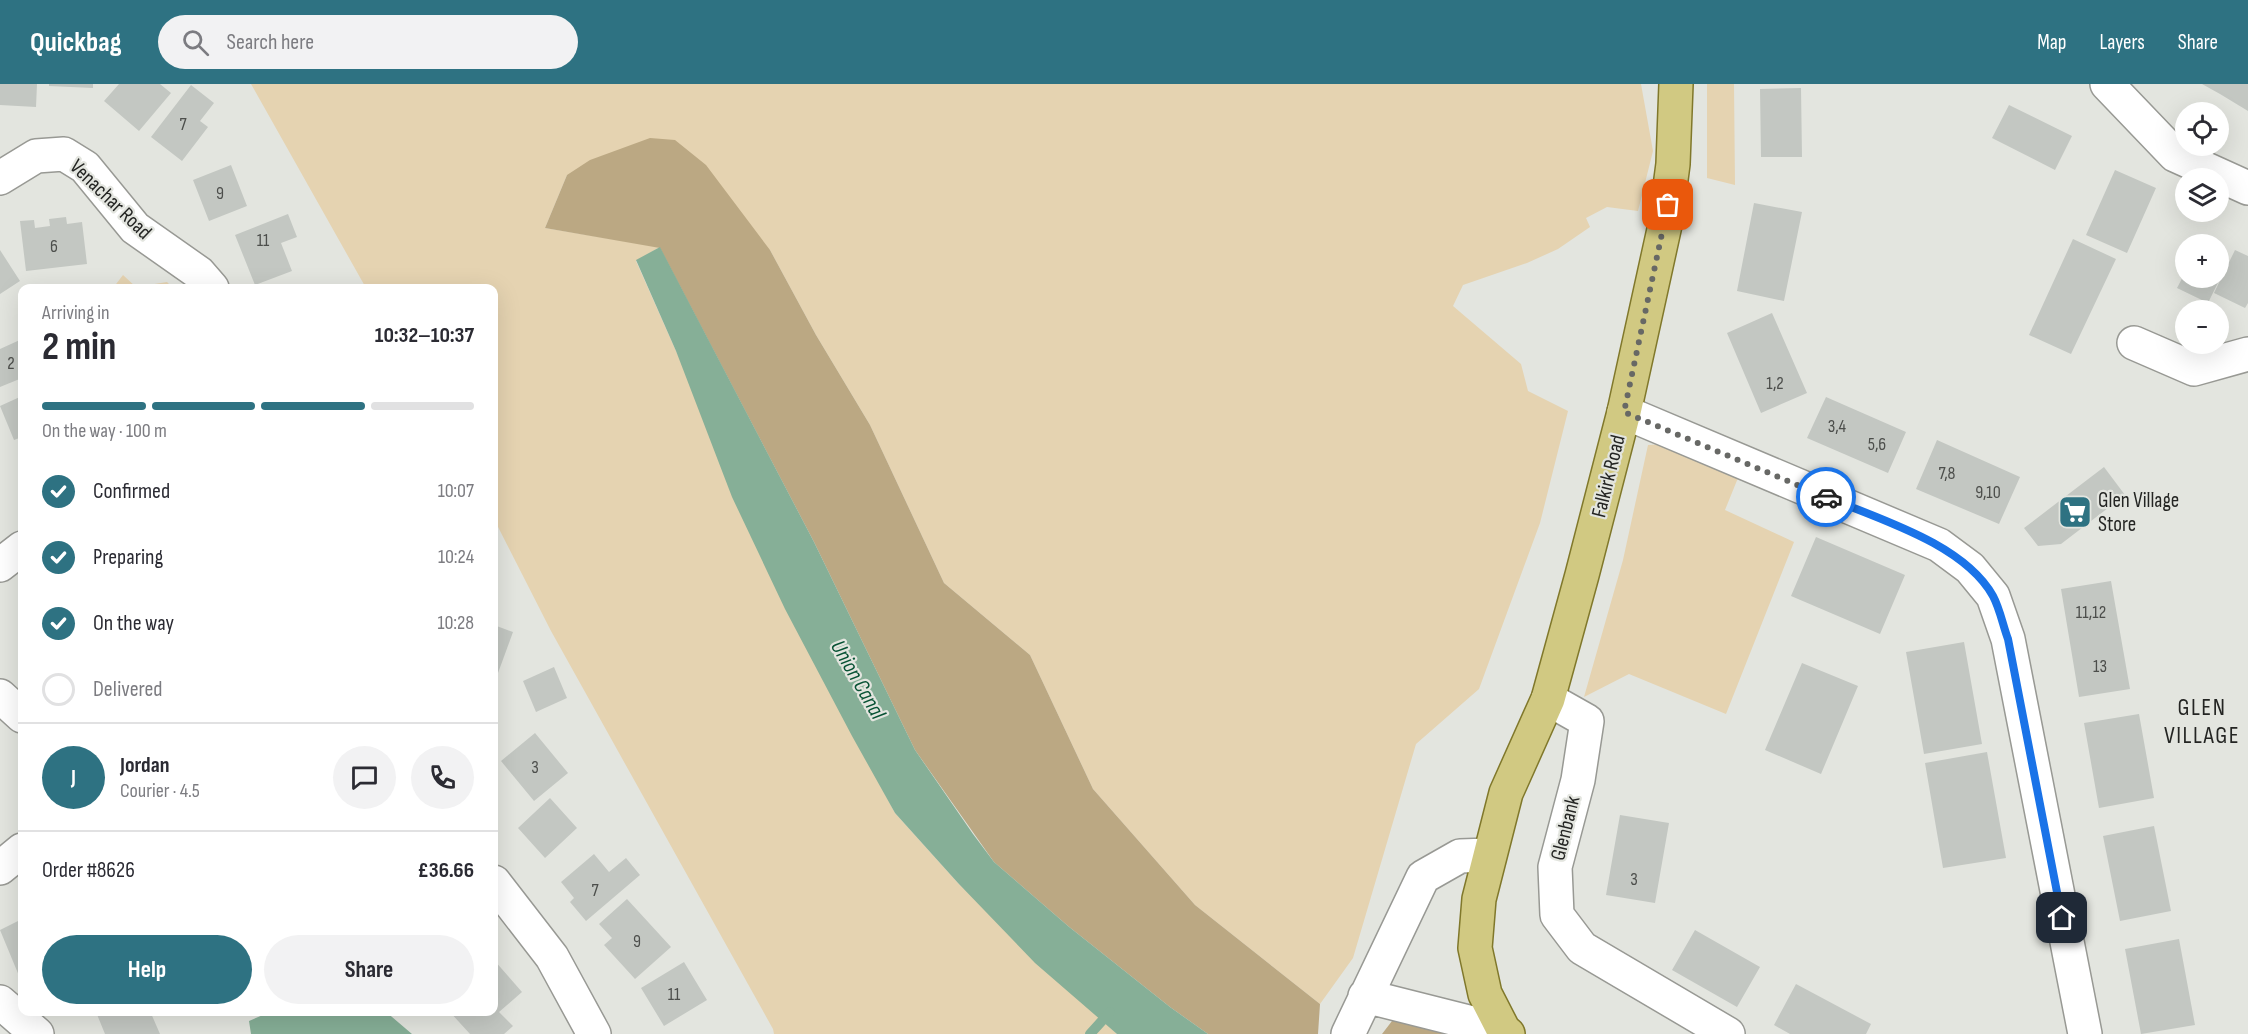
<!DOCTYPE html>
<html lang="en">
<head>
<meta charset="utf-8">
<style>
  :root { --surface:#fff; --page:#f2f2f3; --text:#2b2b33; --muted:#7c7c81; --line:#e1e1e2; --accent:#2e7282 }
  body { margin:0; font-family:"Sofia Sans Condensed",sans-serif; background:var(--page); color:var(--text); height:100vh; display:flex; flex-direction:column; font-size:22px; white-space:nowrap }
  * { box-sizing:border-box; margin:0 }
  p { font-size:20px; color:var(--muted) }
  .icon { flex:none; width:33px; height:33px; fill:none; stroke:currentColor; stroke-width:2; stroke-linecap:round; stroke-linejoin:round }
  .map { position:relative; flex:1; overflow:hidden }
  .panel { position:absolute; left:18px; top:200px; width:480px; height:732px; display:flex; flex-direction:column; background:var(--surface); border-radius:12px; box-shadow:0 6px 24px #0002 }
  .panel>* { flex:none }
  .fabs { position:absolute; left:2175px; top:18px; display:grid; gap:12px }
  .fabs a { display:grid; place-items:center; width:54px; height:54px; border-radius:50%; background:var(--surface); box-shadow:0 6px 24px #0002; font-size:30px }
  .pin { position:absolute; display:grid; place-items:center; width:51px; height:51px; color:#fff; margin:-26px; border-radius:12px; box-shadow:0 3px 9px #0006 }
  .courier { position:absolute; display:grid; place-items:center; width:60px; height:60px; margin:-30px; border:4px solid #1a73e8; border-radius:50%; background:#fff; color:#222; box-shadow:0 2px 8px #0007 }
  .head em { font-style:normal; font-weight:700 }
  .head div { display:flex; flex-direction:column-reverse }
  .head { display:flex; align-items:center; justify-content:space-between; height:102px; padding:0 24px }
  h1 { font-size:39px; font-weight:700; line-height:45px }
  .bar { display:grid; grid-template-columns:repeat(4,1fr); gap:9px 6px; align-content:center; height:72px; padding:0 24px }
  .bar i { height:8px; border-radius:4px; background:var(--line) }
  .bar .on { background:var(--accent) }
  .bar p { grid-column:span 4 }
  .line { display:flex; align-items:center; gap:15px; padding:0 24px; border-top:2px solid var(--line) }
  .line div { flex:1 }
  .round { display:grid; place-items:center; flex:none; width:63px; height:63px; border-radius:32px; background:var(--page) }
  ol { padding:0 24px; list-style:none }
  li { display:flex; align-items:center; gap:18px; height:66px }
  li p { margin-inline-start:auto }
  li .icon { padding:6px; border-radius:50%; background:var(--accent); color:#fff; stroke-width:4 }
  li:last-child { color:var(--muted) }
  li i { width:33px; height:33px; border:3px solid var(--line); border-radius:50% }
  .action { display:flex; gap:12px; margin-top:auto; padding:12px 24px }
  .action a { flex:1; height:69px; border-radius:36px; background:var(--accent); color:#fff; font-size:24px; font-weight:700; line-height:69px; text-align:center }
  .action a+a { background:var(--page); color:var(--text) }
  header { display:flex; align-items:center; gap:36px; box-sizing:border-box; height:84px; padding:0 30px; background:var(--accent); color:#fff }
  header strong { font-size:28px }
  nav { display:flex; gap:33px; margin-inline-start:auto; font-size:21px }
  .search { width:420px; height:54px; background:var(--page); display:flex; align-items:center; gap:15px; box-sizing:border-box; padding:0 21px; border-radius:33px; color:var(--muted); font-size:22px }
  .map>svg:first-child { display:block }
</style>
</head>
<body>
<header>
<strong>Quickbag</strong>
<div class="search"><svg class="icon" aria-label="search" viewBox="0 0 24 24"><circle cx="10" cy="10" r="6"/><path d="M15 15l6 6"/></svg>Search here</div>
<nav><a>Map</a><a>Layers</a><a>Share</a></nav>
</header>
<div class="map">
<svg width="2248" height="950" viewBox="0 0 2248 950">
  <rect width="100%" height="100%" fill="#e3e5df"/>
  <path fill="#e5d3b1" d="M251 0H1641L1653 67 1638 127 1607 123 1586 134 1590 143 1558 165 1527 179 1463 201 1453 222 1521 280 1528 307 1568 327 1540 439 1479 605 1416 660 1353 874 1320 920 1195 821 1093 705 1030 571 944 499 870 341 816 251 770 166 567 91 545 144 660 163 636 177 676 267 878 697 895 729 958 799 1117 950H774L773 945 551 547 494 435V204H366Z
    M1707 0H1734L1735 101 1707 94Z
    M123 191 136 203 167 198 173 204H113Z
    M1670 360 1740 389 1725 426 1794 458 1726 630 1629 590 1584 613 1623 476 1648 361Z"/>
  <path fill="#bba883" d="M650 54 675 56 706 81 770 166 816 251 870 341 944 499 1030 571 1093 705 1195 821 1320 920 1318 950H1208L1170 923 1068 842 994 778 915 666 814 458 660 164 545 144 567 91 590 76Z
    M1408 936 1449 950H1382L1392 937Z"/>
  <path fill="#86af97" d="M660 163 814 458 915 666 973 750 994 778 1068 842 1170 923 1208 950H1117L1035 879 958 799 895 729 852 652 785 525 732 413 676 267 636 176Z
    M272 927H385L412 950H251L249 937Z"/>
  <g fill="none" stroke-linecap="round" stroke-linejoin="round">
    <path stroke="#86af97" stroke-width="10" d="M1090 950 1110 928"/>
  </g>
  <path fill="#c3c7c2" d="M0 0H37L36 23 0 21Z
    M49 0H93V4L49 2Z
    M119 0H160L171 9 139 47 104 17Z
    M2202 0H2248V27L2220 10Z
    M191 1 214 19 200 37 208 43 182 77 151 53Z
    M1801 4 1802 73H1761L1760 5Z
    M2009 21 2072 52 2055 86 1992 54Z
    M231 81 247 122 209 137 193 96Z
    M2115 86 2156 104 2127 169 2086 151Z
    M1754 119 1802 128 1784 217 1737 207Z
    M288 130 297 153 281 159 292 187 255 201 235 151Z
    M66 133 67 140 82 138 87 180 26 187 20 137 34 136 35 144 50 142 49 135Z
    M2073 155 2116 175 2071 270 2029 251Z
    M0 166 20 197 0 210Z
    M2235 166 2248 172V219L2245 224 2214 209Z
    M2218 171 2229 176 2208 219 2177 204 2186 187V194H2218Z
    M1772 229 1807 309 1761 329 1727 249Z
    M22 255V294L0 303V265Z
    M22 312V353L14 356 0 322Z
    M1826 313 1906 348 1888 389 1807 354Z
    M1937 356 2020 393 1999 440 1916 405Z
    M2104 383 2125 411 2061 460 2038 462 2024 444Z
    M1816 453 1905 491 1880 550 1791 512Z
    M2111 497 2130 605 2079 613 2061 505Z
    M494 541 513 548 498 589 494 587Z
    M1964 558 1982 660 1924 670 1906 568Z
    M1802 579 1858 602 1821 690 1765 666Z
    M554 583 567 614 536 628 523 597Z
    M2139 630 2154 714 2099 724 2084 639Z
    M535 649 568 689 534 717 501 677Z
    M1987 668 2006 774 1943 784 1925 679Z
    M550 714 577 744 545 774 518 744Z
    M1620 731 1669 739 1655 819 1606 811Z
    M2154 742 2171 827 2120 837 2103 752Z
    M594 770 609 788 626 774 640 791 586 837 570 818 574 814 561 798Z
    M627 815 671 863 635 895 604 861 612 854 599 840Z
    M22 835V899L0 846Z
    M1695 846 1760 883 1737 923 1672 886Z
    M2179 855 2195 941 2141 950 2125 865Z
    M494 876 522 908 499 928 513 942 504 950H470L449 927H494Z
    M684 878 707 916 664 942 641 904Z
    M1796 900 1871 940 1866 950H1790L1774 941Z
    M99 927H150L160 950H105L96 928Z"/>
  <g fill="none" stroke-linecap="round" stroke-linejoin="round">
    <g stroke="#989994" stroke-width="36">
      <path id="minor" d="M2107 0 2175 71 2248 104
        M0 94 36 72 64 70 85 83 135 144 199 189 212 204
        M2134 259 2194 285 2248 270
        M1624 328 1939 461 1970 484 1993 512 2008 555 2085 950
        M0 481 22 464
        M0 612 22 632
        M1548 615 1587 637 1578 696 1555 783 1557 831 1582 864 1728 950
        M0 784 22 766
        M494 798 552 873 594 950
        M1365 912 1504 947
        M0 918 37 950
        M1348 950 1423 793 1460 772 1489 771"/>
    </g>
    <g stroke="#80782b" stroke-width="36">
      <path id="major" d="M1508 950 1504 947 1485 910 1475 864 1479 815 1506 709 1548 615 1582 491 1624 328 1665 141 1673 80 1676 0"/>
    </g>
    <use href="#minor" stroke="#fff" stroke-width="33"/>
    <use href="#major" stroke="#d1c982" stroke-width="33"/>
  </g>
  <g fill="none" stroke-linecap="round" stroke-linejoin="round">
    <path stroke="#676865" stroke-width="6" stroke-dasharray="0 10.8" d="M1668 121 1624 328 1826 413"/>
    <path stroke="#1a73e8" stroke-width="8" d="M1826 413C1879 435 1964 460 1993 512 2000 525 2003 542 2008 555L2062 834"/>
  </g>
  <defs>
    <g id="supermarket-square" transform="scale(1.725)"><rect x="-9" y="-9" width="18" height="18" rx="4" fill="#2e7282" stroke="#e3e5df"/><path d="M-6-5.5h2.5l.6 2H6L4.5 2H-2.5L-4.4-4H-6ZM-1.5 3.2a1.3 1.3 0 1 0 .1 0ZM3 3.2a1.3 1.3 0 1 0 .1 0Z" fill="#fff"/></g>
  </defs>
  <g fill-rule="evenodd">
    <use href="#supermarket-square" x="2075" y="428"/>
  </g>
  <g text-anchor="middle" stroke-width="4.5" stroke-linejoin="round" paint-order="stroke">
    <g font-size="18" fill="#4c4e4b">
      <text x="183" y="46">7</text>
      <text x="220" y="115">9</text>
      <text x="263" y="162">11</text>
      <text x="54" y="168">6</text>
      <text x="11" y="285">2</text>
      <text x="1775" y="305">1,2</text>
      <text x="1837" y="348">3,4</text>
      <text x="1877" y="366">5,6</text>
      <text x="1947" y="395">7,8</text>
      <text x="1988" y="414">9,10</text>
      <text x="2091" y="534">11,12</text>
      <text x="2100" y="588">13</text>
      <text x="535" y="689">3</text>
      <text x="1634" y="801">3</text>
      <text x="595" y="812">7</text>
      <text x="637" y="863">9</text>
      <text x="674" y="916">11</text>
    </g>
    <g font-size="21" fill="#242523" stroke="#e3e5df">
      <text transform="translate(111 115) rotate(44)" y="7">Venachar Road</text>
      <text transform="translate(1608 392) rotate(-76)" y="7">Falkirk Road</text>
      <text transform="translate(1565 744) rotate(-76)" y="7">Glenbank</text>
    </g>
    <g font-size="21" fill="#242523" stroke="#e3e5df" text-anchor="start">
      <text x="2098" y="423">Glen Village<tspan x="2098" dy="24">Store</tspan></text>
    </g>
    <g font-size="22" font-style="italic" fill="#075234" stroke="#e3e5df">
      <text transform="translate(859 595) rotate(60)" y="8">Union Canal</text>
    </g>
    <g font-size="24" letter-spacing="1.5" fill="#242523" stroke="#e3e5df">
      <text x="2202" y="631">GLEN<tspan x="2202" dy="28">VILLAGE</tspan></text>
    </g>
  </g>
</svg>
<div class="fabs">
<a><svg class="icon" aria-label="locate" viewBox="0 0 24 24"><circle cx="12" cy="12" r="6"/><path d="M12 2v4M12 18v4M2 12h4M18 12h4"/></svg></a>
<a><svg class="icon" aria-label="layers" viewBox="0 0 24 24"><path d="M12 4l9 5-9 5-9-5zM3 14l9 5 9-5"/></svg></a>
<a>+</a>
<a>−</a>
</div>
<div class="pin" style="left:1668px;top:121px;background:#ea580c"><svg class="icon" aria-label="bag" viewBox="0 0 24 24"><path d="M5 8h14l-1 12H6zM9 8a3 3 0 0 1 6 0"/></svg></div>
<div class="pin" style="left:2062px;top:834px;background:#1f2937"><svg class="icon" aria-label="home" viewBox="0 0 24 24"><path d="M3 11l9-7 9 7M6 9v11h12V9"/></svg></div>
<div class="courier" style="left:1826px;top:413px"><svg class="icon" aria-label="car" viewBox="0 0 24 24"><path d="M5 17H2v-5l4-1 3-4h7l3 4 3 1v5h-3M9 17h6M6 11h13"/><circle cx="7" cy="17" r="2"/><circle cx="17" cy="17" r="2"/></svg></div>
<section class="panel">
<div class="head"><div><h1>2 min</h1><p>Arriving in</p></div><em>10:32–10:37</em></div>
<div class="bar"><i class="on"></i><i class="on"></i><i class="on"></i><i></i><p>On the way · 100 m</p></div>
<ol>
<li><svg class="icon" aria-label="check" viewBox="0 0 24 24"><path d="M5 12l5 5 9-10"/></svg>Confirmed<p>10:07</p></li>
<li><svg class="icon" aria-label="check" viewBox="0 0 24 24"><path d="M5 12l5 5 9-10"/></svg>Preparing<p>10:24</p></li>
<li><svg class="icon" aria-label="check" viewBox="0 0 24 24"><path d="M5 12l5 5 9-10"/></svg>On the way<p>10:28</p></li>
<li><i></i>Delivered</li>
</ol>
<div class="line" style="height:108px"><b class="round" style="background:var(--accent);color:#fff">J</b><div><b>Jordan</b><p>Courier · 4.5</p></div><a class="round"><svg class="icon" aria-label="chat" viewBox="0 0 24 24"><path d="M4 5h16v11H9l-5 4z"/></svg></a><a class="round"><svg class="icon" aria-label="phone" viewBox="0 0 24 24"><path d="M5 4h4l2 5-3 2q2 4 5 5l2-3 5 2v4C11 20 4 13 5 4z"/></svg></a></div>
<div class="line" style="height:78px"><div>Order #8626</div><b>£36.66</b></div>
<div class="action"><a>Help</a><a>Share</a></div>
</section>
</div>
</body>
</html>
